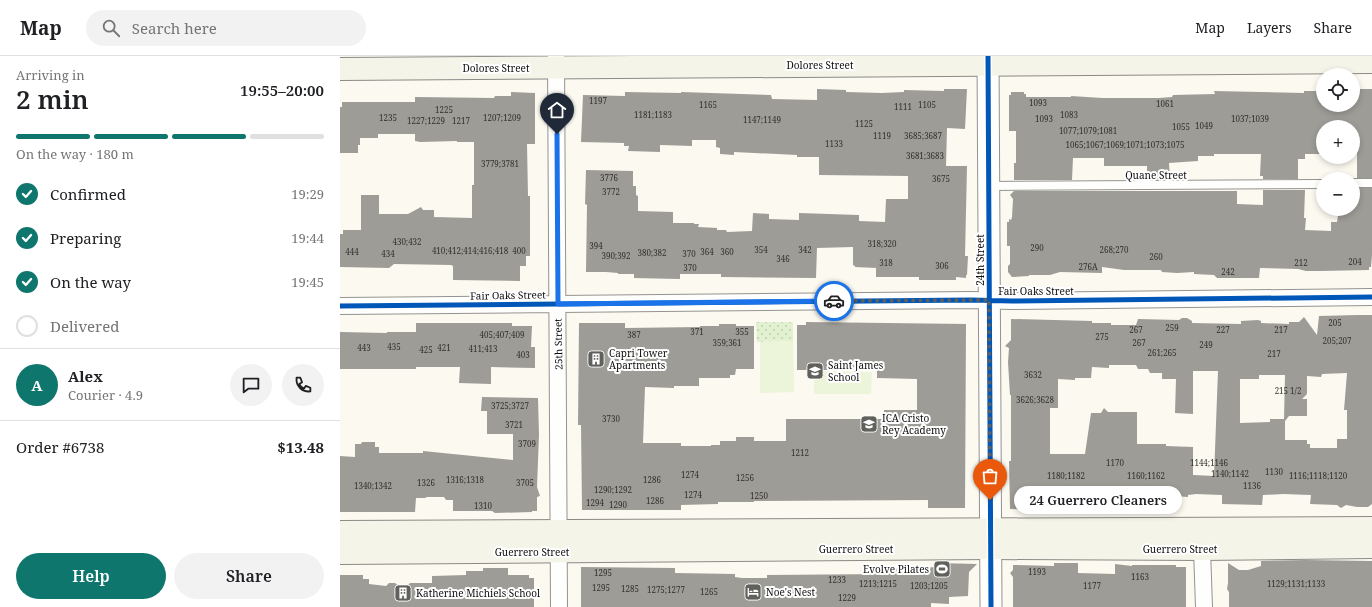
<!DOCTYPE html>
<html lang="en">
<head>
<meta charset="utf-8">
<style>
  :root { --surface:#fff; --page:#f2f2f2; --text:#202124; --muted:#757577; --line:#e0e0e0; --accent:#0f766e }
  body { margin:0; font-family:"Noto Serif",serif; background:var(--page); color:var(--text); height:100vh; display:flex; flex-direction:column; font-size:15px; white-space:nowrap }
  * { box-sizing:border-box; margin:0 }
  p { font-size:13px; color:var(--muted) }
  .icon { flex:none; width:22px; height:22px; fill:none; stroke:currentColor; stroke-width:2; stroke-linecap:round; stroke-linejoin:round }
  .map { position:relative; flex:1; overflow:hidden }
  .panel { display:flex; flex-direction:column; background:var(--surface); width:340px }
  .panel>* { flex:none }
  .tools { position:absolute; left:976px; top:12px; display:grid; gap:8px }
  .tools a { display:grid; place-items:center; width:44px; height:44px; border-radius:50%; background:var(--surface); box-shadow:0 2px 6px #0003; font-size:20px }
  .pin { position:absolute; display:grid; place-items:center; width:34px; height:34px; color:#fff; margin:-41px -17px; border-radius:50% 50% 50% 0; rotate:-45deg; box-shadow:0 0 4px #0007 }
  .pin .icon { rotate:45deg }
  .courier { position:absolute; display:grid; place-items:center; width:40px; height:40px; margin:-20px; border:3px solid #1a73e8; border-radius:50%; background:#fff; color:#222; box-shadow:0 1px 5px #0007 }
  .bubble { position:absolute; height:28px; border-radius:14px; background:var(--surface); box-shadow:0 2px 6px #0003; font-size:13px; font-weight:600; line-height:28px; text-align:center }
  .overview em { font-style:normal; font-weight:600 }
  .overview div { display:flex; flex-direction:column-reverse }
  .overview { display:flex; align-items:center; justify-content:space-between; height:68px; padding:0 16px }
  h1 { font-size:26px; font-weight:600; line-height:30px }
  .bar { display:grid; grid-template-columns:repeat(4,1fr); gap:6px 4px; align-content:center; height:48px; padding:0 16px }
  .bar i { height:5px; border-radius:3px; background:var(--line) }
  .bar .active { background:var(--accent) }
  .bar p { grid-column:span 4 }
  .line { display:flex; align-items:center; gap:10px; padding:0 16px; border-top:1px solid var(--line) }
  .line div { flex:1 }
  .round { display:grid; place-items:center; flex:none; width:42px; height:42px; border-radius:21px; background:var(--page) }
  ol { padding:0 16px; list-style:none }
  li { display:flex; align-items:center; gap:12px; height:44px }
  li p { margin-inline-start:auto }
  li .icon { padding:4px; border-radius:50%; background:var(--accent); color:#fff; stroke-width:4 }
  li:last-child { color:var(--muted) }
  li i { width:22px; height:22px; border:2px solid var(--line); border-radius:50% }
  .primary-button { display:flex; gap:8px; margin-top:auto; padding:8px 16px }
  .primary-button a { flex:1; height:46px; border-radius:24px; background:var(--accent); color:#fff; font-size:16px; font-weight:600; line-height:46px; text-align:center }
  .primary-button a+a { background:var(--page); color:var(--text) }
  header { display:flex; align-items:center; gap:24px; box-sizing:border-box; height:56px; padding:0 20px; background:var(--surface); border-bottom:1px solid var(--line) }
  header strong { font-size:19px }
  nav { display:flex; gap:22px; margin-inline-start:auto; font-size:14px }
  .search { width:280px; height:36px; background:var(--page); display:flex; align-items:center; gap:10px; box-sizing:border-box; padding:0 14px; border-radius:22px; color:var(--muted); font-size:15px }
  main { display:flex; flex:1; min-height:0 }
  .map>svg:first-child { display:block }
</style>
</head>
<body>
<header>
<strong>Map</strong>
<div class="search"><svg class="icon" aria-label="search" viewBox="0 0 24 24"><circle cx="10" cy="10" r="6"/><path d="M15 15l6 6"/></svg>Search here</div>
<nav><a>Map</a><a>Layers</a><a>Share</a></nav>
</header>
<main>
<section class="panel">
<div class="overview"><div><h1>2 min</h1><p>Arriving in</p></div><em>19:55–20:00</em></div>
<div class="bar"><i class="active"></i><i class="active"></i><i class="active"></i><i></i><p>On the way · 180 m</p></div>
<ol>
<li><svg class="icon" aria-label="check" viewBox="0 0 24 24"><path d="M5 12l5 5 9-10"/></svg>Confirmed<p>19:29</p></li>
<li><svg class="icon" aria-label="check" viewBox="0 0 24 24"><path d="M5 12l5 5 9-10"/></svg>Preparing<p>19:44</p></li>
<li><svg class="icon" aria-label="check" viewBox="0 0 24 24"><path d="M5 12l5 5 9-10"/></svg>On the way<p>19:45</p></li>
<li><i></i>Delivered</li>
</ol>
<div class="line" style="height:72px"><b class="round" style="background:var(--accent);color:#fff">A</b><div><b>Alex</b><p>Courier · 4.9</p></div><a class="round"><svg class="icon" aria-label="chat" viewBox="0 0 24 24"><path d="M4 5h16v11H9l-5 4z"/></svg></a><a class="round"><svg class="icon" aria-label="phone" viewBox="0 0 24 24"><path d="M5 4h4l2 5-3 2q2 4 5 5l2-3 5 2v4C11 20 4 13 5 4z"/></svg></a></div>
<div class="line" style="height:52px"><div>Order #6738</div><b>$13.48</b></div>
<div class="primary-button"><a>Help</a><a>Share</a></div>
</section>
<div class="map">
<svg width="1032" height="551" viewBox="0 0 1032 551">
  <defs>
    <pattern id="park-dots" width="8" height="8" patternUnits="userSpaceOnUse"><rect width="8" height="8" fill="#e2f1d0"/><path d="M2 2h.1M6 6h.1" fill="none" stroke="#c1cdb1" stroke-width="1.8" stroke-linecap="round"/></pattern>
  </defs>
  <rect width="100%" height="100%" fill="#fbf9f0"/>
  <path fill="url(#park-dots)" d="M416 266H453V285L417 286Z"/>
  <path fill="#ecf5d9" d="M453 285 454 336 420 337V286Z
    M474 315 532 316 531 338H474Z"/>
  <path fill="#9e9c96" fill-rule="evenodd" d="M477 33 506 34V36L542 37 564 36V34L604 35V33H627L625 73 607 72 606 110H627L625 200H628L627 219H626V222L616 221V224H579V221H536V212L515 211V210L513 209V191L477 192 476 222 381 221V218H340V223L294 222V218H278V217L266 216H246L247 149 245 148 246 114 293 115V130H296V139L298 140V155L333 156V167H354V168H359L358 171 377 172V174H386L387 176 412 175 413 157 429 158V163L459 164V157L519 159V165L545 166 546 143H568V120L479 119V101H457V99L394 96V99L380 98V92L376 91V84H352V90L320 89V96L288 95 289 90H284V87L241 86 243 39 285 40V36L341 37V36L431 39 432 43 477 44Z
    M1013 33H1032V122H1017V78H1013V71H983V98H965V103H958V123H923V120H920L921 98H874V100H858V105L829 107 830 123 807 124V110H764V102H733L732 124H674V107H676V75H669V39H671V36H684V38H686V41H731V40L762 42H819L832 41 833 39 875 38 874 35 964 37V35H983V49H1013Z
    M171 36 195 37V88H187L188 140H190V200H186V210H180V225L113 224V210L111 209 54 208 49 212 0 211V178H3V174H21V139H39V158H68L81 151 83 154H94V161L132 162V129H134V86H117V85L80 86 75 85V78H38V82H20V89H18V97H0V51H2V46H75V41L154 42 155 40H171Z
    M1013 132H1032V199L1031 211H1029V214L980 215H966L958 213 920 212 919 222H877L874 219 854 218V216L837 217 822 216 821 214H784L762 211V217L720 216 710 219H689V220L672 221 668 216V210L670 208V190H667V166H669V163L671 164 672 161 673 143 670 139 674 135H897V148L923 149V134H965L964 162H966L965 174 991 175V166H997L999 153H1013Z
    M1017 259H1032V448L1028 451H1017L1006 449 1001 452 997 449 970 448 971 439 943 438 923 439 922 449 882 448V439L856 438 848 439V441L834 440V450L796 449 794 452 780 453 758 451 743 452 737 446H710L709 454 670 453 669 405H671V339H670L668 306 669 292 665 290 671 284V263L752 265V267H771V269H796L798 263 839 264 842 262H847L852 265V267L901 268V265L918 264 921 265V267L949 268V266H959L964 261 977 279 979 260ZM769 309H796L798 313H808L810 317H822V323H836L835 357 853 358V315H878L874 420 853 419V391L826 390V388H797V356H768L764 352 761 357H751L745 398H710V352H718V323L735 324V322H751L752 311 769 312ZM1007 317 1004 354H1007V383H997V392H970V388H967V384H945V365L949 360H967V343H962L967 338V320L981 321 982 318ZM919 319H945L944 363H930V366L900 367V323H919Z
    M466 266 626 268 625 452H588V444L414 445V446H378V448L341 449V454H242L241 369H238L239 267H285V272L360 271V270H379V268H396V270H414V313H396L395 319H390V322H359V330H334V332L305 331 303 387H341V390H371V389H380V385H396V381H414V385H446V363H544V354H577V323L537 322V314H457V269H466Z
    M76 267H172V270H192L191 291H195V312L151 311V328L119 327 120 311H76V313H0V276L47 277V276H76Z
    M142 341 198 342 199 379 197 431 200 440 197 441V455H192V456L155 457 152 455H113V444H106L104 441H87L85 442H76L75 456H0V400L15 401V388H21L22 386H35V391H39V397H83V395L173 404V378H147V355H141Z
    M965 504 1032 505V551H889V536L887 533 888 527V507L899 514H908L921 510V505Z
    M598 507 637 508 629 516 628 540 609 541V548L591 547V551H241V511L335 512V517L395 518V521L402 522H427V519L547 518V513L598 511Z
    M714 507H738V517L775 518V508L792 510V509H836V511H846V551H673V521L670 517 673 514V509L714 510Z
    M143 512H168V519H189V522H194V551H0V519H23V523H29V528L46 530 49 527H55L64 534 70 527H92V520L126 519V515H143Z"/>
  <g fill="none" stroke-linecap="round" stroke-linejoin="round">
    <g stroke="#94938f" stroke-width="10">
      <path id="service" d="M1013 127H1032
        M650 130 983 128"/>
    </g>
    <g stroke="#94938f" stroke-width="18">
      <path id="minor" d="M216 0 219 551
        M0 250 631 244 672 245 1032 241
        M862 493 864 551"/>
    </g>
    <g stroke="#94938f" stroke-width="23">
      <path id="tertiary" d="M648 0 651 551"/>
    </g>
    <g stroke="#8b8a86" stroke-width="24">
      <path id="secondary" d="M0 13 1032 6
        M0 476 1032 472
        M0 497 651 492 862 493 1032 491"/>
    </g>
    <use href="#service" stroke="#fefefd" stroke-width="8"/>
    <use href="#minor" stroke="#fefefd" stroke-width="16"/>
    <use href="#tertiary" stroke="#fefefd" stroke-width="21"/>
    <use href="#secondary" stroke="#f5f4e8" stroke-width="22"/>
    <g stroke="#fff" stroke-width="8">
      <path id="cycleway" d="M648 0 651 551
        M0 250 631 244 672 245 1032 241"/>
    </g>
    <use href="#cycleway" stroke="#0057b8" stroke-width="5"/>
  </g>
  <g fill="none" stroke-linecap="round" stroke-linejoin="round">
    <path stroke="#60605c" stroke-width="4" stroke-dasharray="0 7.2" d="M494 245 649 244 650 444"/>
    <path stroke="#1a73e8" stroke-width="5" d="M217 78 218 248 494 245"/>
  </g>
  <defs>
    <g id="building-square" transform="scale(0.9)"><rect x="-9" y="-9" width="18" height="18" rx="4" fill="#60605c" stroke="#fff"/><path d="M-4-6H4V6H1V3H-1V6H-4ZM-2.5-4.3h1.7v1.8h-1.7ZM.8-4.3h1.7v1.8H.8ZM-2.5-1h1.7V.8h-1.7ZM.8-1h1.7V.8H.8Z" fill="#fff"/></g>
    <g id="school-square" transform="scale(0.9)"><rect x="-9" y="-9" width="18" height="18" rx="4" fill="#60605c" stroke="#fff"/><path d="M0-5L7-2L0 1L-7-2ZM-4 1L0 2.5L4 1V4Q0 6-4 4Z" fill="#fff"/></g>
    <g id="stadium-square" transform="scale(0.9)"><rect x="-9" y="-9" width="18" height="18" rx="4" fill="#60605c" stroke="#fff"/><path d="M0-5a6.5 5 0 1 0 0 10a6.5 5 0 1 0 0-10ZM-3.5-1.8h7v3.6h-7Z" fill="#fff"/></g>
    <g id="hotel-square" transform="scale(0.9)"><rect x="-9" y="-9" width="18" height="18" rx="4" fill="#60605c" stroke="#fff"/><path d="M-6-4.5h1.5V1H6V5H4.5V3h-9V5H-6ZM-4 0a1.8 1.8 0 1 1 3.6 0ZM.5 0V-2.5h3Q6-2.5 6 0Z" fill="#fff"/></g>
  </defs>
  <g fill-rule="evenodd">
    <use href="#building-square" x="256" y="303"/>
    <use href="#school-square" x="475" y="315"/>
    <use href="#school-square" x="529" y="368"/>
    <use href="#stadium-square" x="602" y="513"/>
    <use href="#hotel-square" x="413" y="536"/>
    <use href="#building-square" x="63" y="537"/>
  </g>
  <g text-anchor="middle" stroke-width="4" stroke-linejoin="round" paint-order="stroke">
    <g font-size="8" fill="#31312f">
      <text x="258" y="48">1197</text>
      <text x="698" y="50">1093</text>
      <text x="825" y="51">1061</text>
      <text x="368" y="52">1165</text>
      <text x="587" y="52">1105</text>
      <text x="563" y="54">1111</text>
      <text x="104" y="57">1225</text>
      <text x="313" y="62">1181;1183</text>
      <text x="729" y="62">1083</text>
      <text x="48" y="65">1235</text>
      <text x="162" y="65">1207;1209</text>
      <text x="704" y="66">1093</text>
      <text x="910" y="66">1037;1039</text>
      <text x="422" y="67">1147;1149</text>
      <text x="86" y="68">1227;1229</text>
      <text x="121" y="68">1217</text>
      <text x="524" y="71">1125</text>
      <text x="864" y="73">1049</text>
      <text x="841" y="74">1055</text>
      <text x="748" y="78">1077;1079;1081</text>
      <text x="542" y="83">1119</text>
      <text x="583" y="83">3685;3687</text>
      <text x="494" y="91">1133</text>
      <text x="785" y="92">1065;1067;1069;1071;1073;1075</text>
      <text x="585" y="103">3681;3683</text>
      <text x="160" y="111">3779;3781</text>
      <text x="269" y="125">3776</text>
      <text x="601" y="126">3675</text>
      <text x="271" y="139">3772</text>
      <text x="67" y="189">430;432</text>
      <text x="542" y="191">318;320</text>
      <text x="256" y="193">394</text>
      <text x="697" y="195">290</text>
      <text x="421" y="197">354</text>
      <text x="465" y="197">342</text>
      <text x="774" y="197">268;270</text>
      <text x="130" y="198">410;412;414;416;418</text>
      <text x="179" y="198">400</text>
      <text x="12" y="199">444</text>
      <text x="367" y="199">364</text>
      <text x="387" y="199">360</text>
      <text x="312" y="200">380;382</text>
      <text x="48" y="201">434</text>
      <text x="349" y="201">370</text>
      <text x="276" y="203">390;392</text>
      <text x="816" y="204">260</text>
      <text x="443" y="206">346</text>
      <text x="1015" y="209">204</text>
      <text x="546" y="210">318</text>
      <text x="961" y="210">212</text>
      <text x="602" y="213">306</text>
      <text x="748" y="214">276A</text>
      <text x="350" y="215">370</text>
      <text x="888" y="219">242</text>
      <text x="995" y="270">205</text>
      <text x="832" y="275">259</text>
      <text x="796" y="277">267</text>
      <text x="883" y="277">227</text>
      <text x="941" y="277">217</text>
      <text x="357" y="279">371</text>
      <text x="402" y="279">355</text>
      <text x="162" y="282">405;407;409</text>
      <text x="294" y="282">387</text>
      <text x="762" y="284">275</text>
      <text x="997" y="288">205;207</text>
      <text x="387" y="290">359;361</text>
      <text x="799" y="290">267</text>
      <text x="866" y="292">249</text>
      <text x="54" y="294">435</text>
      <text x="24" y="295">443</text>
      <text x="104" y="295">421</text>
      <text x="143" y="296">411;413</text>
      <text x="86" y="297">425</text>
      <text x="822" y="300">261;265</text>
      <text x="934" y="301">217</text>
      <text x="183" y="302">403</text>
      <text x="693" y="322">3632</text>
      <text x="948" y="338">215 1/2</text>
      <text x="695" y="347">3626;3628</text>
      <text x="170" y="353">3725;3727</text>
      <text x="271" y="366">3730</text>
      <text x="174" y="372">3721</text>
      <text x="187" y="391">3709</text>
      <text x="460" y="400">1212</text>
      <text x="775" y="410">1170</text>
      <text x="869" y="410">1144;1146</text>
      <text x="934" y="419">1130</text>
      <text x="890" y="421">1140;1142</text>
      <text x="350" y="422">1274</text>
      <text x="726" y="423">1180;1182</text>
      <text x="806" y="423">1160;1162</text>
      <text x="978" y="423">1116;1118;1120</text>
      <text x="405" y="425">1256</text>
      <text x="125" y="427">1316;1318</text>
      <text x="312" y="427">1286</text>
      <text x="86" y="430">1326</text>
      <text x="185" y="430">3705</text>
      <text x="33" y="433">1340;1342</text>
      <text x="912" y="433">1136</text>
      <text x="273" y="437">1290;1292</text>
      <text x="353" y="442">1274</text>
      <text x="419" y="443">1250</text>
      <text x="315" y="448">1286</text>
      <text x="255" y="450">1294</text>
      <text x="278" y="452">1290</text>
      <text x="143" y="453">1310</text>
      <text x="697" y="519">1193</text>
      <text x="263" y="520">1295</text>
      <text x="800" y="524">1163</text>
      <text x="497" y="527">1233</text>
      <text x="538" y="531">1213;1215</text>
      <text x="956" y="531">1129;1131;1133</text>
      <text x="589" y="533">1203;1205</text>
      <text x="752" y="533">1177</text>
      <text x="261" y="535">1295</text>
      <text x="290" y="536">1285</text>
      <text x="326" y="537">1275;1277</text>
      <text x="369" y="539">1265</text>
      <text x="507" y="545">1229</text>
    </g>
    <g font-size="10" fill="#0d0d0d" stroke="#fff">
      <text x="480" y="13">Dolores Street</text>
      <text x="156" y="16">Dolores Street</text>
      <text x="816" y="123">Quane Street</text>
      <text transform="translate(640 204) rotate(-90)" y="4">24th Street</text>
      <text x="696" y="239">Fair Oaks Street</text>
      <text transform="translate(168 239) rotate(-1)" y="4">Fair Oaks Street</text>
      <text transform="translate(218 288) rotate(-91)" y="4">25th Street</text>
      <text x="516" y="497">Guerrero Street</text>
      <text x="840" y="497">Guerrero Street</text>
      <text x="192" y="500">Guerrero Street</text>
    </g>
    <g font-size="10" fill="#0d0d0d" stroke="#fff" text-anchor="start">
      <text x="269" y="301">Capri Tower<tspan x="269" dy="12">Apartments</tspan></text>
      <text x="488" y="313">Saint James<tspan x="488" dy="12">School</tspan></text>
      <text x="542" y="366">ICA Cristo<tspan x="542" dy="12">Rey Academy</tspan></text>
      <text x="589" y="517" text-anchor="end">Evolve Pilates</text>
      <text x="426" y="540">Noe's Nest</text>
      <text x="76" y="541">Katherine Michiels School</text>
    </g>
  </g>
</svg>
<div class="tools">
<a><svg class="icon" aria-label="locate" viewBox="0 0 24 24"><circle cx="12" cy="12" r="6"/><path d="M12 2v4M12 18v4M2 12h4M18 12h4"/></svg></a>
<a>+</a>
<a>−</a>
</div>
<div class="pin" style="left:650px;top:444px;background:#ea580c"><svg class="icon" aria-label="bag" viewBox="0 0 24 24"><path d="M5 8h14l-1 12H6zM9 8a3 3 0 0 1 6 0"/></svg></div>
<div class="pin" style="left:217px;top:78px;background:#1f2937"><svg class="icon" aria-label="home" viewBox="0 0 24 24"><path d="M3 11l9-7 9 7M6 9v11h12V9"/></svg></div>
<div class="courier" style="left:494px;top:245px"><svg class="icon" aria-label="car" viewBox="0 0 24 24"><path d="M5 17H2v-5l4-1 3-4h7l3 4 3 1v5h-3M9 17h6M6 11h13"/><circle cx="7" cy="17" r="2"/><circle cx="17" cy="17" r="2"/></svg></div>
<div class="bubble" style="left:674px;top:430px;width:168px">24 Guerrero Cleaners</div>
</div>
</main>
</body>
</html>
